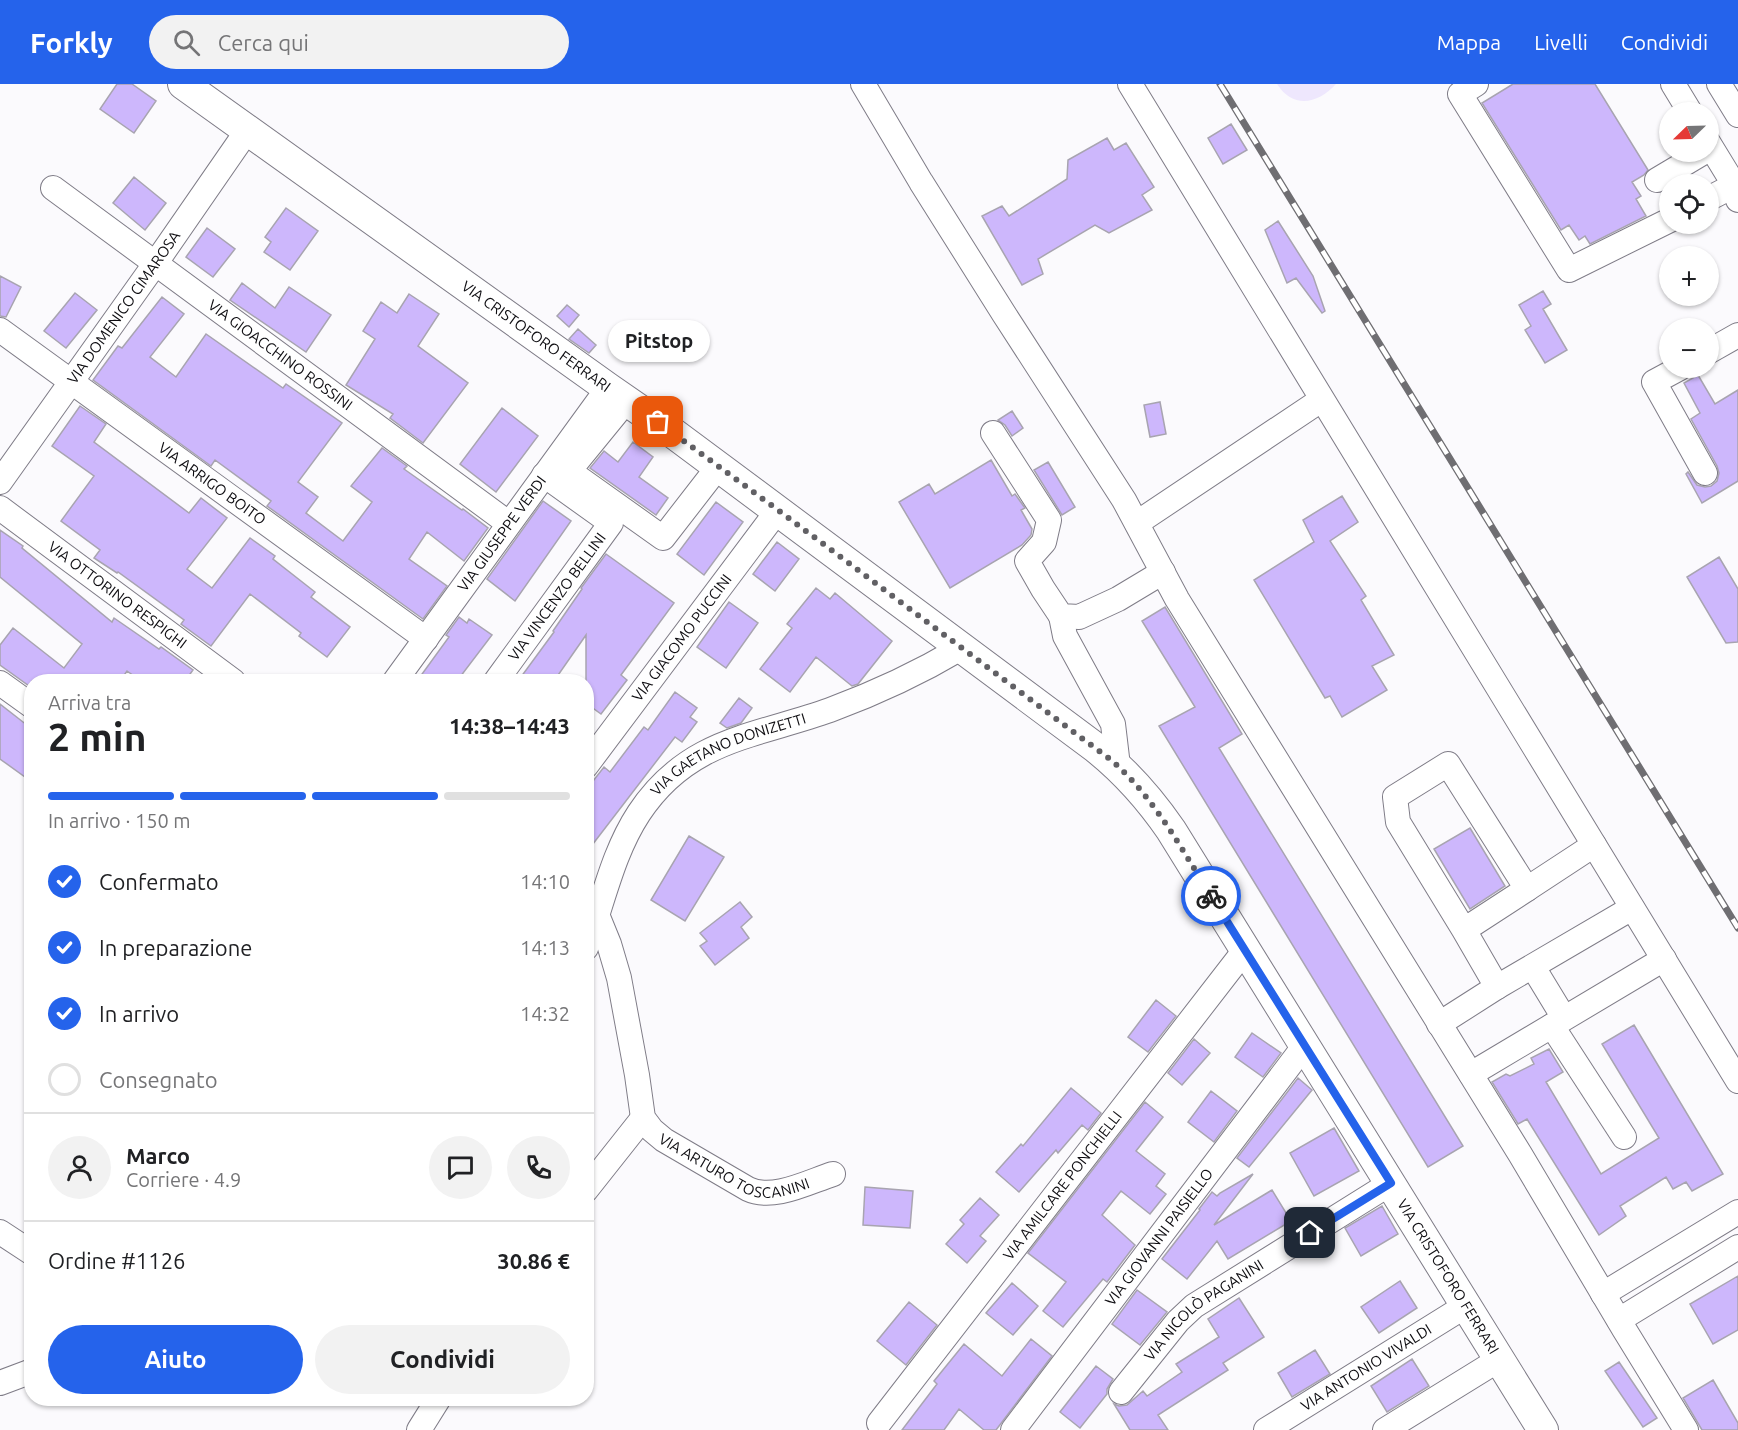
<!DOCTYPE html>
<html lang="it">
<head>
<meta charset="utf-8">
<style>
  :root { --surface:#fff; --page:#f2f2f2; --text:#202124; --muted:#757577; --line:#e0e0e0; --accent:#2563eb }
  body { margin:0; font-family:Ubuntu,sans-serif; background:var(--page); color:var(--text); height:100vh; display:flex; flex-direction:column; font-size:22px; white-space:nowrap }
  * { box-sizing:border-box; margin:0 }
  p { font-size:20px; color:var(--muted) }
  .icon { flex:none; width:33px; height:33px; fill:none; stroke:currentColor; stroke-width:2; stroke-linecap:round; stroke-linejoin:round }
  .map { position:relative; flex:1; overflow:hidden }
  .details { position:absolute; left:24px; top:590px; width:570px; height:732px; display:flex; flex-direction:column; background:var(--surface); border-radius:24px; box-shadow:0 2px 4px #0004 }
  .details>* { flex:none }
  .needle { width:39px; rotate:247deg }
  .tools { position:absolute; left:1659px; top:18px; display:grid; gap:12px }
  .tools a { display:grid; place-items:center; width:60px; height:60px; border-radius:50%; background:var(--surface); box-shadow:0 2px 4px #0004; font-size:30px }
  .pin { position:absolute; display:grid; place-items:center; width:51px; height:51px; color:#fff; margin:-26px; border-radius:12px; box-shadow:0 3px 9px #0006 }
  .courier { position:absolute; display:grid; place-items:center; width:60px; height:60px; margin:-30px; border:4px solid #2563eb; border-radius:50%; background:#fff; color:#222; box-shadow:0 2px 8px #0007 }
  .bubble { position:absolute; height:42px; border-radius:21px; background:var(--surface); box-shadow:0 2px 4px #0004; font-size:20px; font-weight:700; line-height:42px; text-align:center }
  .summary em { font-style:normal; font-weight:700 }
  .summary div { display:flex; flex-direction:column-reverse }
  .summary { display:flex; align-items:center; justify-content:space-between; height:102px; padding:0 24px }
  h1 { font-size:39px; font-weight:700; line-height:45px }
  .bar { display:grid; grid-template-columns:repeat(4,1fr); gap:9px 6px; align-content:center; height:72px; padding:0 24px }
  .bar i { height:8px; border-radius:4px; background:var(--line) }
  .bar .current { background:var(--accent) }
  .bar p { grid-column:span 4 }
  .line { display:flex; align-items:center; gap:15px; padding:0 24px; border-top:2px solid var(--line) }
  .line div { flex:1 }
  .round { display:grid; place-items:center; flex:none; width:63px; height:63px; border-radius:32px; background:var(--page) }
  ol { padding:0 24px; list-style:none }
  li { display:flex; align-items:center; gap:18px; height:66px }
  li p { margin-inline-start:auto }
  li .icon { padding:6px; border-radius:50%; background:var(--accent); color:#fff; stroke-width:4 }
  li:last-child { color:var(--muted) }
  li i { width:33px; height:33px; border:3px solid var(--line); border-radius:50% }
  .action { display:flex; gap:12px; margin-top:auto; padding:12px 24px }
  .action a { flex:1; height:69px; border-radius:36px; background:var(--accent); color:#fff; font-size:24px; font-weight:700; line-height:69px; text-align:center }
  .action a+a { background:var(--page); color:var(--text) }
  header { display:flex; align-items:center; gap:36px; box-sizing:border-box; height:84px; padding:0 30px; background:var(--accent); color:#fff }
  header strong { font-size:28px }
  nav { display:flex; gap:33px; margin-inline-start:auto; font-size:21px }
  .search { width:420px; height:54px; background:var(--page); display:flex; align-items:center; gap:15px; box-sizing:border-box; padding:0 21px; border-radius:33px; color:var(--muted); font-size:22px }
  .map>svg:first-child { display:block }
</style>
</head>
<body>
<header>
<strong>Forkly</strong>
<div class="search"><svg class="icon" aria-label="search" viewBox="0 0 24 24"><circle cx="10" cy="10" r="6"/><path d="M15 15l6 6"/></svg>Cerca qui</div>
<nav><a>Mappa</a><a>Livelli</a><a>Condividi</a></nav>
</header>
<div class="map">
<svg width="1738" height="1346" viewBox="0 0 1738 1346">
  <rect width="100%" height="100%" fill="#fbfafd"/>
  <path fill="#eee7fd" d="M1277 0H1336C1318 20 1293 25 1277 0Z"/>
  <path fill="#cdb7fc" stroke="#a8a4b0" stroke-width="1.5" d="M117 0H132L156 17 134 49 100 25Z
    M1513 0H1595L1648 86 1644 91 1632 98 1641 112 1636 115 1646 132 1590 160 1585 152 1579 156 1569 141 1561 146 1482 19Z
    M1231 40 1247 66 1223 80 1208 54Z
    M1107 54 1114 66 1126 59 1154 103 1142 111 1152 126 1109 149 1095 141 1038 175 1043 190 1022 201 982 132 1002 122 1009 132 1067 95 1068 76Z
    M134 93 166 119 145 146 113 119Z
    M286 124 318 147 290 186 264 168 271 158 265 153Z
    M1278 137 1313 192 1325 227 1322 229 1296 194 1287 199 1265 146Z
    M207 144 235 165 213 193 186 173Z
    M0 192 21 203 6 233 0 232Z
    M242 199 275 224 289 203 331 231 306 268 230 216Z
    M1543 207 1551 220 1543 225 1567 266 1545 279 1525 246 1531 242 1519 221Z
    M75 209 97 226 66 264 44 247Z
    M409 210 439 230 418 262 468 299 423 359 390 334 393 330 346 301 375 255 363 247 381 218 397 229Z
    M162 213 184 230 150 273 176 293 206 250 283 304 286 300 342 339 298 398 318 413 306 429 343 457 372 418 351 402 382 364 407 382 404 385 462 426 463 425 488 444 464 477 427 448 409 475 447 502 423 535 267 422 271 417 215 376 211 382 93 296 118 262 122 264Z
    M567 221 579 231 569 243 557 232Z
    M578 245 596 261 589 269 569 255Z
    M1698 291 1715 320 1738 306V397L1702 419 1686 390 1688 388 1697 401 1705 403 1711 402 1717 397 1719 389 1717 382 1691 335 1700 329 1684 299Z
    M1160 318 1166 350 1150 353 1144 321Z
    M80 322 106 340 94 358 189 429 201 414 227 434 187 485 212 504 250 454 275 472 273 475 315 508 311 513 350 543 327 573 299 552 301 549 250 510 211 562 181 540 184 536 118 488 117 489 94 474 100 466 61 437 94 392 52 362Z
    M502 324 538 352 496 408 460 380Z
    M1012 327 1023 344 1012 352 1005 341 998 336Z
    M633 358 653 373 639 393 668 414 656 431 590 384 604 367 618 378Z
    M991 376 1012 412 1015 410 1025 424 1021 426 1032 445 1031 451 1022 461 950 504 899 418 929 400 935 410Z
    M1048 378 1075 423 1062 431 1034 386Z
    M1342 412 1358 438 1330 457 1366 512 1361 516 1394 571 1372 582 1387 606 1342 633 1330 612 1325 614 1254 496 1314 458 1303 436Z
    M543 417 571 437 515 517 487 495Z
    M716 418 743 438 704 491 677 470Z
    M0 446 23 462 22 464 112 538 114 534 159 565 161 563 193 586 185 597H141L127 587 120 597H32V604L0 581V561L13 544 64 584 82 560 0 493Z
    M777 458 799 475 775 507 753 490Z
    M606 470 674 519 621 591 627 596 601 630 586 619V551L554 597H518L554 548 553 547 582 505 581 504Z
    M1719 473 1738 505V558L1726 559 1687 493Z
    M816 504 830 515 835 509 892 557 858 600 852 602 816 573 790 608 760 585 792 544 787 540Z
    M729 518 758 539 726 584 697 563Z
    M1165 523 1242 650 1219 664 1463 1062 1428 1083 1159 642 1195 623 1142 537Z
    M459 533 467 539 469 535 492 551 457 597H417L449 553 446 551Z
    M675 608 697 624 690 633 697 638 682 658 675 653 586 769V706L604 683 610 688 644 643 648 646Z
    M739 614 752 624 741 639 727 644 720 639Z
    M0 620 32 645V698L0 675Z
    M1470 744 1505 802 1470 825 1434 765Z
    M689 752 724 773 685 837 651 816Z
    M740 818 752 833 741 843 749 854 715 881 700 862 707 857 700 849Z
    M1156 916 1176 932 1148 968 1128 953Z
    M1634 941 1723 1090 1692 1107 1686 1098 1673 1105 1666 1093 1620 1122 1626 1132 1599 1151 1527 1035 1518 1040 1492 998 1506 990 1510 992 1534 980 1531 974 1549 965 1563 988 1546 998 1601 1090 1659 1054 1602 960Z
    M1252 949 1281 969 1263 993 1235 973Z
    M1194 955 1210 969 1182 1001 1168 989Z
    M1298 994 1312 1006 1249 1083 1237 1074Z
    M1071 1004 1101 1029 1088 1046 1082 1041 1058 1069 1056 1066 1019 1108 996 1088 1021 1060 1023 1062Z
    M1211 1007 1237 1027 1214 1058 1188 1038Z
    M1145 1018 1163 1033 1136 1067 1165 1090 1156 1102 1166 1110 1150 1130 1121 1107 1102 1131 1135 1161 1107 1198 1103 1195 1063 1243 1043 1227 1066 1198 1028 1169Z
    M1334 1044 1359 1087 1314 1112 1290 1069Z
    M1253 1090 1214 1141 1272 1106 1291 1137 1228 1175 1217 1157 1187 1195 1162 1175 1200 1126 1199 1125 1212 1108 1217 1112 1220 1109Z
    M865 1103 913 1107 910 1144 863 1141Z
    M980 1114 999 1131 980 1152 986 1157 967 1179 946 1160 964 1140 960 1136Z
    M1382 1122 1398 1150 1361 1172 1345 1144Z
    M1738 1192V1246L1713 1260 1690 1220Z
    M1400 1197 1417 1224 1379 1249 1361 1223Z
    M1012 1199 1038 1222 1013 1251 986 1229Z
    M1137 1206 1167 1228 1140 1261 1112 1240Z
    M1239 1214 1264 1253 1223 1279 1228 1286 1158 1331 1168 1346H1130L1114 1320 1119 1322 1127 1321 1143 1307 1147 1312 1182 1288 1176 1280 1219 1253 1208 1235Z
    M909 1218 937 1241 906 1281 877 1257Z
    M1031 1255 1052 1272 996 1346H984L959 1325 944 1346H902L937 1300 934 1297 964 1260 1002 1292Z
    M1315 1266 1330 1290 1292 1313 1278 1289Z
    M1412 1275 1429 1302 1387 1328 1371 1302Z
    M1619 1278 1657 1334 1643 1343 1605 1287Z
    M1096 1282 1113 1295 1107 1305V1310L1080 1344 1060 1328Z
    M1713 1296 1738 1339V1346H1702L1683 1314Z"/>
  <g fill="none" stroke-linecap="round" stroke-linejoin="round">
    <g stroke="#7f7c87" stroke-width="26">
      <g id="minor">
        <path d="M863 0 921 98 1004 230 1124 416 1177 515 1520 1070 1624 1245 1686 1346"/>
        <path d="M1130 0 1738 997"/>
        <path d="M1476 0 1460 10 1569 186 1670 136"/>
        <path d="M1673 0 1690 28"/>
        <path d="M1719 0 1738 31"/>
        <path d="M1708 58 1730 94 1738 116"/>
        <path d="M1657 96 1704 68"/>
        <path id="s1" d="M53 104 508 439"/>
        <path d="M1708 115 1733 102"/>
        <path id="s2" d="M0 246 426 555"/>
        <path d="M1708 268 1738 251"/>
        <path d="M1680 284 1654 298 1705 389"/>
        <path d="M627 316 569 387 663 454 718 383"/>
        <path d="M993 349 1049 436 1044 458 1027 477 1043 505 1061 532 1079 533 1118 515 1163 488"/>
        <path id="s3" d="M0 398 155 180 247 47"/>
        <path id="s4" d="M0 424 233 597"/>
        <path d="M1137 439 1321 316"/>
        <path d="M1061 532 1065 552 1113 640 1118 682"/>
        <path id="s5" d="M395 597 608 304"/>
        <path id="s6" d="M496 597 611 439 544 391"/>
        <path d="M0 599 32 622"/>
        <path id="s7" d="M586 682 778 426"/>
        <path d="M1527 805 1594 761"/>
        <path id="s8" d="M598 833 609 860 619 894 637 991 643 1034 652 1046 664 1056 748 1105C773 1117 808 1098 833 1090"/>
        <path d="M1464 846 1527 805 1448 680 1395 713 1398 738 1464 846 1497 903"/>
        <path id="s9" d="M586 864C603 819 612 770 639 729 688 655 754 653 830 626 876 609 919 589 961 564"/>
        <path d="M1533 883 1564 934"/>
        <path d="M1439 940 1497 903 1632 824"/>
        <path d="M1552 942 1624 1053"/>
        <path d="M1471 990 1664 875"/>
        <path d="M586 1106 643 1034"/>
        <path d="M0 1148 32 1169"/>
        <path d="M1603 1210 1738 1128"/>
        <path d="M1619 1236 1738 1163"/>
        <path d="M0 1299 32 1287"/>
        <path id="s10" d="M1121 1308 1178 1237 1194 1222 1391 1099"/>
        <path id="s11" d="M879 1339 1245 866"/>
        <path d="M419 1346 439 1314"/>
        <path id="s12" d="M1013 1346 1305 961"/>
        <path id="s13" d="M1266 1346 1467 1221"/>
        <path d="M1385 1346 1500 1275"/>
      </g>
    </g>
    <g stroke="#7f7c87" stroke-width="32">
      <g id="major">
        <path id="s14" d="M183 0 608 304 673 349 1096 664C1126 688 1149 714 1171 746L1543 1346"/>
      </g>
    </g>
    <use href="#minor" stroke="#fff" stroke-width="24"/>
    <use href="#major" stroke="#fff" stroke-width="30"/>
    <g stroke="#6f6e72" stroke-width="7">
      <path id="rail" d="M1220 0 1738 844"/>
    </g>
    <use href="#rail" stroke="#fff" stroke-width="4.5" stroke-dasharray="14" stroke-linecap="butt"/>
  </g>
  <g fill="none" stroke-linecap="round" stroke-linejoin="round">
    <path stroke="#616064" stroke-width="6" stroke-dasharray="0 10.8" d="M658 338 778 426 1111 676C1154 713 1181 764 1211 812"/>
    <path stroke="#2563eb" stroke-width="8" d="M1211 812 1391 1099 1310 1149"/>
  </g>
  <g text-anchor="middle" stroke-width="4.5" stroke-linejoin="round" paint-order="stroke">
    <g font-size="15" fill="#0e0d11" stroke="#fff">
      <text dy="5" stroke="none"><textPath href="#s3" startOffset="214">VIA DOMENICO CIMAROSA</textPath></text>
      <text dy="5" stroke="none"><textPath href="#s14" startOffset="434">VIA CRISTOFORO FERRARI</textPath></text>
      <text dy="5" stroke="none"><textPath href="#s1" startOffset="282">VIA GIOACCHINO ROSSINI</textPath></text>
      <text dy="5" stroke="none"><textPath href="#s2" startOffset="262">VIA ARRIGO BOITO</textPath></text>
      <text dy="5" stroke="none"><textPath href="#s5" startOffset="182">VIA GIUSEPPE VERDI</textPath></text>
      <text dy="5" stroke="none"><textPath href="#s4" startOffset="146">VIA OTTORINO RESPIGHI</textPath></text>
      <text dy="5" stroke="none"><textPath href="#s6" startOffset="104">VIA VINCENZO BELLINI</textPath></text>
      <text dy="5" stroke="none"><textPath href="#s7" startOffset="160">VIA GIACOMO PUCCINI</textPath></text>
      <text dy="5" stroke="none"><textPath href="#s9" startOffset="256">VIA GAETANO DONIZETTI</textPath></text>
      <text dy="5" stroke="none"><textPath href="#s8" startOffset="315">VIA ARTURO TOSCANINI</textPath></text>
      <text dy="5" stroke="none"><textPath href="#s11" startOffset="300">VIA AMILCARE PONCHIELLI</textPath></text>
      <text dy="5" stroke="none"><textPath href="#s12" startOffset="242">VIA GIOVANNI PAISIELLO</textPath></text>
      <text dy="5" stroke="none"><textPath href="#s14" startOffset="1766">VIA CRISTOFORO FERRARI</textPath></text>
      <text dy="5" stroke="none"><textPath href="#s10" startOffset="118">VIA NICOLÒ PAGANINI</textPath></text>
      <text dy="5" stroke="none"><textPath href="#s13" startOffset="118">VIA ANTONIO VIVALDI</textPath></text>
    </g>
  </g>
</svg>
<div class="tools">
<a><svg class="needle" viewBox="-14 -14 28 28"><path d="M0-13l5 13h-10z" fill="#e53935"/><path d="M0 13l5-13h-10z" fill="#757577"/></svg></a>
<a><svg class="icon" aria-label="locate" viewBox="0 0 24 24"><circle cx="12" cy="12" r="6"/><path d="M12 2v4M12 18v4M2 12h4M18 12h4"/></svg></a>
<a>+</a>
<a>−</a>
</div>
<div class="pin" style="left:658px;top:338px;background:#ea580c"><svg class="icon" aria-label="bag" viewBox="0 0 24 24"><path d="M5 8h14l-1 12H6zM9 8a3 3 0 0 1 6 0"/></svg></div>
<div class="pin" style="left:1310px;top:1149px;background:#1f2937"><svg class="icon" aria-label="home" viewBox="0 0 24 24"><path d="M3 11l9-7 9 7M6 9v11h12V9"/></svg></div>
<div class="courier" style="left:1211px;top:812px"><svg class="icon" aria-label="bike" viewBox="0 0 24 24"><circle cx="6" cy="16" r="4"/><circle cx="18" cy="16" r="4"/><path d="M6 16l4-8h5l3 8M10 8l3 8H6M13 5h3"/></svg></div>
<div class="bubble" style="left:608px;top:236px;width:102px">Pitstop</div>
<section class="details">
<div class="summary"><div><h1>2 min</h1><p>Arriva tra</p></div><em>14:38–14:43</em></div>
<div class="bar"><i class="current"></i><i class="current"></i><i class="current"></i><i></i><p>In arrivo · 150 m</p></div>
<ol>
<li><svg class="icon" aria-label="check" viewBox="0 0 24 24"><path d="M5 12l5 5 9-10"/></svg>Confermato<p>14:10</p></li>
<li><svg class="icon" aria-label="check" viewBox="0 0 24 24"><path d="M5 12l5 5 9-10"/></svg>In preparazione<p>14:13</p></li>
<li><svg class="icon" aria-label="check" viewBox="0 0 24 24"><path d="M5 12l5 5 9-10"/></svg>In arrivo<p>14:32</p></li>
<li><i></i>Consegnato</li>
</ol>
<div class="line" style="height:108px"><a class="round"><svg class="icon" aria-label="person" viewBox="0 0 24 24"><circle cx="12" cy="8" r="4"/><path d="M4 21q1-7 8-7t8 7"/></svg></a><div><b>Marco</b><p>Corriere · 4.9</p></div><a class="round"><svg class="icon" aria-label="chat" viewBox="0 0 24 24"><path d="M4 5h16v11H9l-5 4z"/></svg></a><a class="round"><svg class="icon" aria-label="phone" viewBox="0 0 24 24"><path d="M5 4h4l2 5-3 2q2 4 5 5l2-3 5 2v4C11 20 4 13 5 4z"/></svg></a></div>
<div class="line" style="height:78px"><div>Ordine #1126</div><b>30.86 €</b></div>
<div class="action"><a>Aiuto</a><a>Condividi</a></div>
</section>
</div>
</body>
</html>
